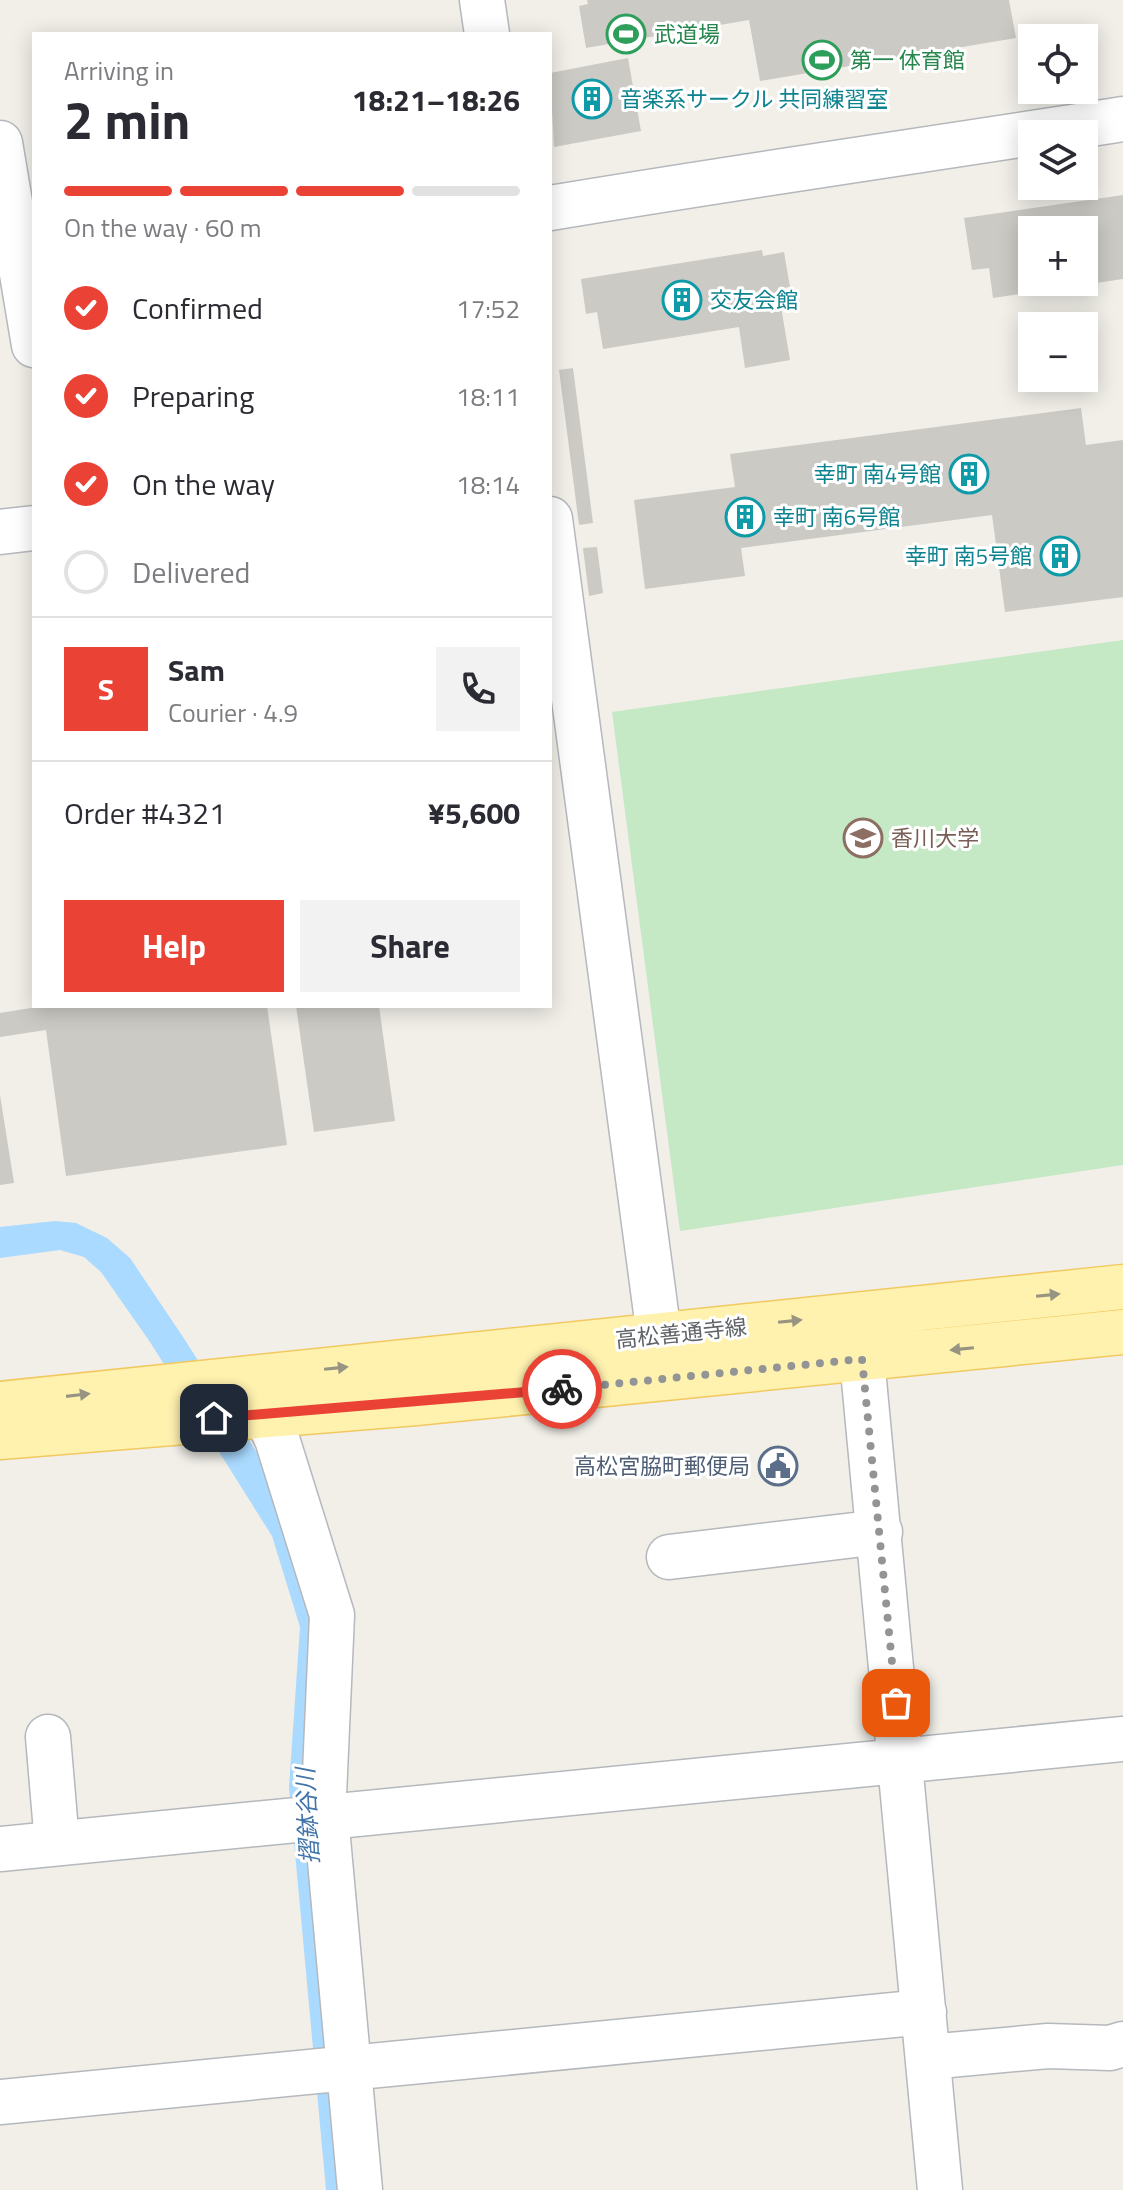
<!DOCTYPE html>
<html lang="en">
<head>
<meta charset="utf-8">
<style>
  :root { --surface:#fff; --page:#f2f2f3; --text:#2b2b33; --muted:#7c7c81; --line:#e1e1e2; --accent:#ea4335 }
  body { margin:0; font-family:"Titillium Web","Noto Sans JP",sans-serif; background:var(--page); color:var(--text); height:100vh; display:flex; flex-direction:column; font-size:30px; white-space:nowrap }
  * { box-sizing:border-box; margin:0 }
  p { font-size:26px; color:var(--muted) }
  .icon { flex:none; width:44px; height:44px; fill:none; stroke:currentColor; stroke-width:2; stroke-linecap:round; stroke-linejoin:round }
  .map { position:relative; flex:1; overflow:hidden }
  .panel { position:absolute; left:32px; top:32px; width:520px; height:976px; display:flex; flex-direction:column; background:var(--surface); border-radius:0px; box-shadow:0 4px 20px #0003 }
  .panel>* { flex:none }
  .controls { position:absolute; left:1018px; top:24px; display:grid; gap:16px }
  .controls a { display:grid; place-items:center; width:80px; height:80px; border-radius:0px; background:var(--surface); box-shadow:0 4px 20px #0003; font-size:40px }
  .pin { position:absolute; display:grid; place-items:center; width:68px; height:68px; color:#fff; margin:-34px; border-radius:16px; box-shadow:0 4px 12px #0006 }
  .courier { position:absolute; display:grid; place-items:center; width:80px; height:80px; margin:-40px; border:6px solid #ea4335; border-radius:50%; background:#fff; color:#222; box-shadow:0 2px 10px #0007 }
  .overview em { font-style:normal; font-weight:700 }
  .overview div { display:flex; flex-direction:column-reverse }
  .overview { display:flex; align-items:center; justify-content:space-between; height:136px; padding:0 32px }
  h1 { font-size:52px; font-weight:700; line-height:60px }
  .bar { display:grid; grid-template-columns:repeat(4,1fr); gap:12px 8px; align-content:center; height:96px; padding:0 32px }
  .bar i { height:10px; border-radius:6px; background:var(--line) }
  .bar .on { background:var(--accent) }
  .bar p { grid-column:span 4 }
  .line { display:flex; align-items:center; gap:20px; padding:0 32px; border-top:2px solid var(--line) }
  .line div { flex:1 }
  .round { display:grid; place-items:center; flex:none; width:84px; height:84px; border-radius:0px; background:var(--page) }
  ol { padding:0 32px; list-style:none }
  li { display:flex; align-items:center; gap:24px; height:88px }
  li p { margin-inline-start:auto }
  li .icon { padding:8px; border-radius:50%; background:var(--accent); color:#fff; stroke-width:4 }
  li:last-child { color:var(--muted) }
  li i { width:44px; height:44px; border:4px solid var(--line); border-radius:50% }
  .primary-button { display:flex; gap:16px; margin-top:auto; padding:16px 32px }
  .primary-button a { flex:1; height:92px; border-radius:0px; background:var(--accent); color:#fff; font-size:32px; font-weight:700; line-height:92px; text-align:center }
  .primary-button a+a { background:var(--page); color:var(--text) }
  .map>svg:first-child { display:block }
</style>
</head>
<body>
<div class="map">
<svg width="1123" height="2190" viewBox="0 0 1123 2190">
  <rect width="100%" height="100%" fill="#f1efe8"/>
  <path fill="#c5e8c5" d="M1123 640V1165L680 1231 612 712Z"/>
  <path fill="#aadaff" d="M55 1221 76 1223 107 1238 130 1258 183 1337 268 1470 318 1621 346 2190H326L289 1787 300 1627 272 1536 150 1342 101 1272 84 1257 60 1250 0 1258V1227Z"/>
  <path fill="#cccac5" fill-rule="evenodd" d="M587 0H1009L1016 38 760 81 749 20 586 48 579 6 588 4Z
    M628 58 641 131 554 147 550 73Z
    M1123 195V279L993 298 989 268 972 270 964 218ZM1032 230H1084V282H1032Z
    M762 250 763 256 784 252 790 287 778 289 790 360 745 368 739 327 603 349 597 312 586 314 581 279Z
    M573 368 593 523 579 525 559 370Z
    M1081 408 1086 445 1123 440V597L1005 612 992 515 741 548 745 576 645 589 634 500 735 487 730 454Z
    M597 547 603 593 589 596 583 548Z
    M43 1006H267L287 1145 66 1176 46 1030 0 1037V1013Z
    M296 1006H379L395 1121 314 1132Z
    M0 1095 14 1183 0 1185Z"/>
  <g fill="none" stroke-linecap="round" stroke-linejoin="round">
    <g stroke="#b5b8bc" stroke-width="47">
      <path id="minor" d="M482 0 487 34
        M0 143 34 345
        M550 208C741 176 932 149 1123 119
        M550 519 659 1335
        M0 532 34 528
        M862 1359 940 2190
        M265 1414 277 1439 332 1615 324 1795 360 2190
        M669 1557 880 1532
        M48 1737 57 1843
        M0 1849 1123 1739
        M928 2057 1048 2046 1110 2048 1123 2044
        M0 2102 924 2012"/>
    </g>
    <g stroke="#f2c960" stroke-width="47">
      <path id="major" d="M0 1404 1123 1287
        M0 1437 416 1403 1123 1332"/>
    </g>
    <use href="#minor" stroke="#fff" stroke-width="44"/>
    <use href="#major" stroke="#fff2af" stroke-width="44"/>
  </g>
  <defs><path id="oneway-solid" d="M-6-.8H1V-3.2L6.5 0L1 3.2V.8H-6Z" transform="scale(2)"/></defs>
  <g fill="#979581">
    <use href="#oneway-solid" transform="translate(1048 1295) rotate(-6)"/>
    <use href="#oneway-solid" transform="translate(790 1321) rotate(-6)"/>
    <use href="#oneway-solid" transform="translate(962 1349) rotate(174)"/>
    <use href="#oneway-solid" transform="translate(336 1368) rotate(-6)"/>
    <use href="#oneway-solid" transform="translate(78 1395) rotate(-7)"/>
  </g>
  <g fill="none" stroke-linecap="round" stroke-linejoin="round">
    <path stroke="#929495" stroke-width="8" stroke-dasharray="0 14.4" d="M562 1389 862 1359 896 1703"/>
    <path stroke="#ea4335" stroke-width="10" d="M214 1418 562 1389"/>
  </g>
  <defs>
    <g id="stadium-ring" transform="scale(2)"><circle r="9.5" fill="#fff" stroke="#2e9e5b" stroke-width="1.5"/><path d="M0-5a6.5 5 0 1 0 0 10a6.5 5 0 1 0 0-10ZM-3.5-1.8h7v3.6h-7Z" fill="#2e9e5b"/></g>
    <g id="building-ring" transform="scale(2)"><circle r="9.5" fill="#fff" stroke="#0f9aa8" stroke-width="1.5"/><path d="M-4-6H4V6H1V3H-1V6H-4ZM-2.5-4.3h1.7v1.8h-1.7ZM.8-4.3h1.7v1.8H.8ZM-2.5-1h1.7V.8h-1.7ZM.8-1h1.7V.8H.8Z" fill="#0f9aa8"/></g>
    <g id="university-ring" transform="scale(2)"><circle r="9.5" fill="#fff" stroke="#8d6e63" stroke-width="1.5"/><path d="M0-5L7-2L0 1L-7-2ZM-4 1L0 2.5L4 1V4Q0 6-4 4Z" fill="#8d6e63"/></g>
    <g id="civic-ring" transform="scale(2)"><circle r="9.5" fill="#fff" stroke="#5c6f8a" stroke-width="1.5"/><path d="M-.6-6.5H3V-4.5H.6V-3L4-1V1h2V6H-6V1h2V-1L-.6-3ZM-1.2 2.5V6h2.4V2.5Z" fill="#5c6f8a"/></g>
  </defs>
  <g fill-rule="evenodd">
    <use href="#stadium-ring" x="626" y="34"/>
    <use href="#stadium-ring" x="822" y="60"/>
    <use href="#building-ring" x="592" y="99"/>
    <use href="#building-ring" x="682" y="300"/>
    <use href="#building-ring" x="969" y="474"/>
    <use href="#building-ring" x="745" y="517"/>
    <use href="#building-ring" x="1060" y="556"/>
    <use href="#university-ring" x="863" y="838"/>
    <use href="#civic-ring" x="778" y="1466"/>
  </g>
  <g text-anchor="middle" stroke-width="6" stroke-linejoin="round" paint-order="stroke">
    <g font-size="22" fill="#27864d" stroke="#fff" text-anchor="start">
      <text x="654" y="42">武道場</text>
      <text x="850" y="68">第一 体育館</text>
    </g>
    <g font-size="22" fill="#0d838f" stroke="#fff" text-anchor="start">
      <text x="620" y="107">音楽系サークル 共同練習室</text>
      <text x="710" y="308">交友会館</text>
      <text x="941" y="482" text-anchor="end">幸町 南4号館</text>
      <text x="773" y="525">幸町 南6号館</text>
      <text x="1032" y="564" text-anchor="end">幸町 南5号館</text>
    </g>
    <g font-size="22" fill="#785e54" stroke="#fff" text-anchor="start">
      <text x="891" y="846">香川大学</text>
    </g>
    <g font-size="22" fill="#5f6368" stroke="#fff">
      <text transform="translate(681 1333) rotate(-6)" y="8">高松善通寺線</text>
    </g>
    <g font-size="22" fill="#4e5e75" stroke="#fff" text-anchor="end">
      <text x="750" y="1474">高松宮脇町郵便局</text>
    </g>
    <g font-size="24" font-style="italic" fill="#4174aa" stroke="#fff">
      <text transform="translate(308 1816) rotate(-93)" y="8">摺鉢谷川</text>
    </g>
  </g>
</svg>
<div class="controls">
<a><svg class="icon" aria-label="locate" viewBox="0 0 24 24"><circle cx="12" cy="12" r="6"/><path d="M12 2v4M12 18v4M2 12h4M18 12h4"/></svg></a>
<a><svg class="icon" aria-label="layers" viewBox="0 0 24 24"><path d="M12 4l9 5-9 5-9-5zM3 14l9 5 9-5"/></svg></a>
<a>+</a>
<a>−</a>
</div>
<div class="pin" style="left:896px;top:1703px;background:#ea580c"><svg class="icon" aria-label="bag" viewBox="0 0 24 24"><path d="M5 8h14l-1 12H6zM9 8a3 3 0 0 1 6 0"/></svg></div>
<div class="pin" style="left:214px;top:1418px;background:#1f2937"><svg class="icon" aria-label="home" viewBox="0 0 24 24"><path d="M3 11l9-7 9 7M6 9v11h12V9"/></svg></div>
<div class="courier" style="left:562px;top:1389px"><svg class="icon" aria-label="bike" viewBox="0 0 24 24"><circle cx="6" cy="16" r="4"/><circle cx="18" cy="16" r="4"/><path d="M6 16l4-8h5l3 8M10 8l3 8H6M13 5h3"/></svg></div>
<section class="panel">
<div class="overview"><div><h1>2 min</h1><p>Arriving in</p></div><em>18:21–18:26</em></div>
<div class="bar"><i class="on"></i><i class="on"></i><i class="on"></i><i></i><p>On the way · 60 m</p></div>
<ol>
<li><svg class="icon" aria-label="check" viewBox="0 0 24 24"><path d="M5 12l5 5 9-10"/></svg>Confirmed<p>17:52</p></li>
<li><svg class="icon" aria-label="check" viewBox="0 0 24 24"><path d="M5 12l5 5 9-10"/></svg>Preparing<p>18:11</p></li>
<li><svg class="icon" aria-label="check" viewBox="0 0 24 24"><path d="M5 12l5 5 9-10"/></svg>On the way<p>18:14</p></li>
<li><i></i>Delivered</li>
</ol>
<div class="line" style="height:144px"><b class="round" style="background:var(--accent);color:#fff">S</b><div><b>Sam</b><p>Courier · 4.9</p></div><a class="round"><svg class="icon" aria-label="phone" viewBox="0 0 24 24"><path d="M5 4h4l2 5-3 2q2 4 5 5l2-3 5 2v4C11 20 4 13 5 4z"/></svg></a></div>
<div class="line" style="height:104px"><div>Order #4321</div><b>¥5,600</b></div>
<div class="primary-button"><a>Help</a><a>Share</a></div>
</section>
</div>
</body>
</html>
